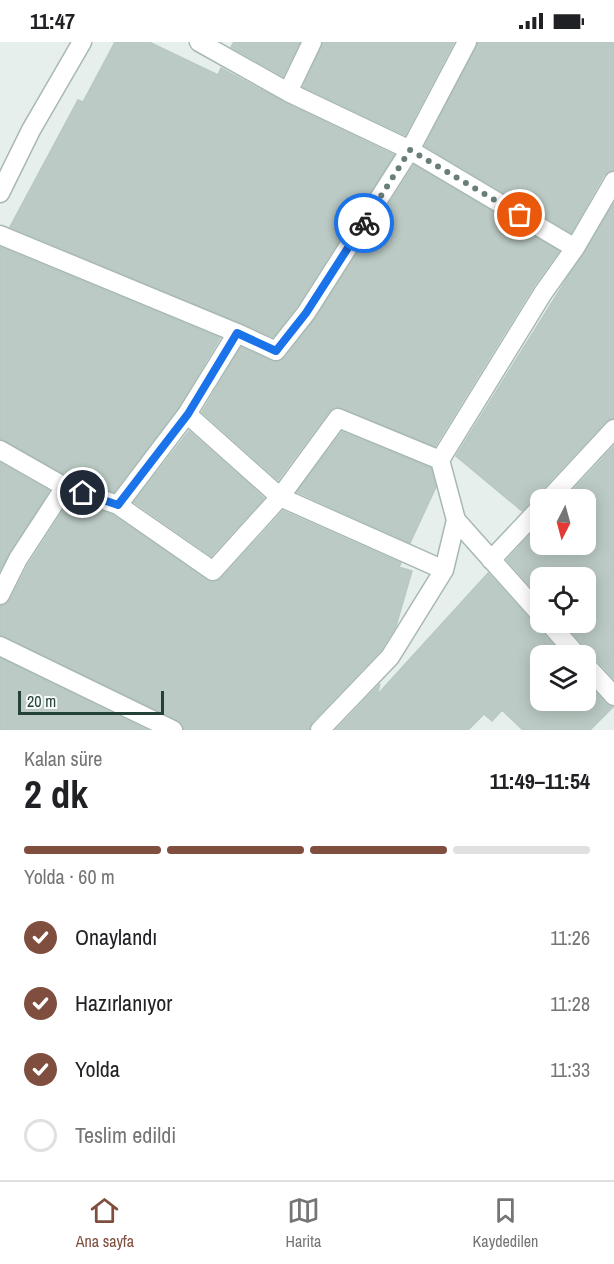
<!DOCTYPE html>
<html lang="tr">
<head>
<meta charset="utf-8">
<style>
  :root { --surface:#fff; --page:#f2f2f2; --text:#202124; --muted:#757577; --line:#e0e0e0; --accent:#7f4e3f }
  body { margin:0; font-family:"Archivo Narrow",sans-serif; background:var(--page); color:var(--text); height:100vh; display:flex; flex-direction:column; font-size:22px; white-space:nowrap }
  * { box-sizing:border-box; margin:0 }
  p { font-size:20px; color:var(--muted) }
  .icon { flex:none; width:33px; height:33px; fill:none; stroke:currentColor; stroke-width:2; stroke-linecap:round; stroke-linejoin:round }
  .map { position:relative; height:688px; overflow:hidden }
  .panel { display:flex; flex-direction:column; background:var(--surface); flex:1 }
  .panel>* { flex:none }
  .needle { width:39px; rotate:186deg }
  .tools { position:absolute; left:530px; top:447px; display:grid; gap:12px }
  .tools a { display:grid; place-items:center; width:66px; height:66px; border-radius:12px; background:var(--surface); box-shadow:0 3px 15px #0003; font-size:30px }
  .scale { position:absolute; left:18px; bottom:15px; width:146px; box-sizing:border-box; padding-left:6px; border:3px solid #24423a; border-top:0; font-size:16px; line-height:21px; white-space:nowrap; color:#24423a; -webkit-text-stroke:4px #f7fbf9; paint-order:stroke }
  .pin { position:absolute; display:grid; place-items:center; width:51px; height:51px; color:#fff; margin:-26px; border:3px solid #fff; border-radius:50%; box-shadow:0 2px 6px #0007 }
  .courier { position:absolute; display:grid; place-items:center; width:60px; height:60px; margin:-30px; border:4px solid #1a73e8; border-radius:50%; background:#fff; color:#222; box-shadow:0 2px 8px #0007 }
  .headline em { font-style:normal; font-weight:700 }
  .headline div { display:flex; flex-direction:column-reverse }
  .headline { display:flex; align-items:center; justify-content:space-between; height:102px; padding:0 24px }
  h1 { font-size:39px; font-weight:700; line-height:45px }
  .bar { display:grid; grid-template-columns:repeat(4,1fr); gap:9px 6px; align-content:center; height:72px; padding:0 24px }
  .bar i { height:8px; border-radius:4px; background:var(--line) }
  .bar .current { background:var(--accent) }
  .bar p { grid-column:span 4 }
  ol { padding:0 24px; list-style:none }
  li { display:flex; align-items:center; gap:18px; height:66px }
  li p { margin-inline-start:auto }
  li .icon { padding:6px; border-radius:50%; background:var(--accent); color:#fff; stroke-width:4 }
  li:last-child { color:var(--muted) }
  li i { width:33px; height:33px; border:3px solid var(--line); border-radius:50% }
  .status { display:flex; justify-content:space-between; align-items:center; height:42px; padding:0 30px; background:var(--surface); direction:ltr }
  .status svg { height:16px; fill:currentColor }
  .dock { display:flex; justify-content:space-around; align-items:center; height:84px; border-top:2px solid var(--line); background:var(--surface); font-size:16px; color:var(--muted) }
  .dock a { display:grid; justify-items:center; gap:3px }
  .dock .current { color:var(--accent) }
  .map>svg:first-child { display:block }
</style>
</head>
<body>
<div class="status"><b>11:47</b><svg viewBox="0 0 49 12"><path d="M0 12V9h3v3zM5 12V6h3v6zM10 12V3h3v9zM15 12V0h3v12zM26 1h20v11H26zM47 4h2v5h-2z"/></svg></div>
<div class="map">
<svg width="614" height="688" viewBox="0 0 614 688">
  <rect width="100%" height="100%" fill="#e6efeb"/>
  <path fill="#bbcac4" stroke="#b8c9c2" stroke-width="1.5" d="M115 0H149L218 33 221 26 283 60 394 113 297 264 273 295 10 185 78 58 83 60Z
    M234 0H300L283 34 231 5Z
    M323 0H454L405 93 303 45Z
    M478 0H614V128L604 133 571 191 425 104Z
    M414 123 559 209 533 245 435 404 337 365 329 369 278 438 202 370 241 305 272 319 285 316 315 277Z
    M614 161V376L606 379 522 469 456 414Z
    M0 205 220 296 178 366 114 450 70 435 0 397Z
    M189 389 264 456 211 514 134 460Z
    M342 390 431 426 436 445 410 501 297 450Z
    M614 404V637L563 580H585V536H540V555L507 518 540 482V502H585V458H564Z
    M0 421 49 449 0 528Z
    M70 458 113 473 212 540 221 537 283 469 401 521 399 525 412 529 396 584 381 608 312 680 309 688H184L178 678 0 593V564L10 558 28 523Z
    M488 531 563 614H540V658H585V639L606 662 613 665 590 688H523L502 668 492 679 484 672 468 688H336L380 642 377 653Z
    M0 616 147 688H0Z"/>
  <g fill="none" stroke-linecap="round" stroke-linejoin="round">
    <g stroke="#a8b8b2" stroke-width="21">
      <path id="minor" d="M199 0 288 50 410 108 575 206
        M288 50 312 0
        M0 151 31 88 82 0
        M0 193 237 291
        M0 408 65 445
        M440 418 338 376 280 455 444 528
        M548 458 614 387
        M118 463 187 372
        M456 478 540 572
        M491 518 540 466
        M0 553 18 517 65 445 118 463 213 529 280 455 187 372 237 291 276 309 306 271 410 108 467 0
        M548 580 578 614
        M0 604 173 688
        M585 622 614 654
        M320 688 390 615 444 528 456 478 440 418 543 251 575 206 614 139"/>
    </g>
    <use href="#minor" stroke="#fff" stroke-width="18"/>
  </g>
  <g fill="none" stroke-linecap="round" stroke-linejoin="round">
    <path stroke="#687f78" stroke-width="6" stroke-dasharray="0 10.8" d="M364 181 410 108 520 173"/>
    <path stroke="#1a73e8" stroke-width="8" d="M83 451 118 463 188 372 237 291 276 309 306 271 364 181"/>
  </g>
</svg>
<div class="tools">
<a><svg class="needle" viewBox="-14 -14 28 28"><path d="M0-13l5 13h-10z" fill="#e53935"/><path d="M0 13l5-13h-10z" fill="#757577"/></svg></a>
<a><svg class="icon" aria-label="locate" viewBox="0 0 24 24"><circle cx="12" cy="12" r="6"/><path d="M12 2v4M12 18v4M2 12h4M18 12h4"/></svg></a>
<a><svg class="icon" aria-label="layers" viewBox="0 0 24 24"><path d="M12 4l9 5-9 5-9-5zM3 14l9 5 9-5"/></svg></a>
</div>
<div class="scale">20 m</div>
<div class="pin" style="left:520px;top:173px;background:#ea580c"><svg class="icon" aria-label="bag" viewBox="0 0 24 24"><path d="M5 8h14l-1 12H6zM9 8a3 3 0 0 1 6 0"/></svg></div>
<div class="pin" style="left:83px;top:451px;background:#1f2937"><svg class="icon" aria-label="home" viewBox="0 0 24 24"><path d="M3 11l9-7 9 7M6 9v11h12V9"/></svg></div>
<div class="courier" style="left:364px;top:181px"><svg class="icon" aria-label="bike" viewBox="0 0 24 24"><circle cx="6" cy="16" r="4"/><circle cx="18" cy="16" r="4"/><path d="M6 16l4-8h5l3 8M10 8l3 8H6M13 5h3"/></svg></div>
</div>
<section class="panel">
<div class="headline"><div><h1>2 dk</h1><p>Kalan süre</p></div><em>11:49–11:54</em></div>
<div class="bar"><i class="current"></i><i class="current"></i><i class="current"></i><i></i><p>Yolda · 60 m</p></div>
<ol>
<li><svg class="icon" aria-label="check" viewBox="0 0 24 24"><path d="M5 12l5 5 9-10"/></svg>Onaylandı<p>11:26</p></li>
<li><svg class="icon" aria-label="check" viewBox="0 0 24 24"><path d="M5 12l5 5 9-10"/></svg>Hazırlanıyor<p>11:28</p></li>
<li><svg class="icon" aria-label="check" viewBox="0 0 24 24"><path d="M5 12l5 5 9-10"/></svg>Yolda<p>11:33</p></li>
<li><i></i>Teslim edildi</li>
</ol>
</section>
<nav class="dock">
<a class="current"><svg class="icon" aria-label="home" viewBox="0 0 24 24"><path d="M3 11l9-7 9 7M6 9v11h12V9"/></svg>Ana sayfa</a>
<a><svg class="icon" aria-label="map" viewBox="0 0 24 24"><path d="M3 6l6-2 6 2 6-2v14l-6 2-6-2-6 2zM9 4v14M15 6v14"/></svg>Harita</a>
<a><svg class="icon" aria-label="saved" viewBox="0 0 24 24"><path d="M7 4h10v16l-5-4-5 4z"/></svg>Kaydedilen</a>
</nav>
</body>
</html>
